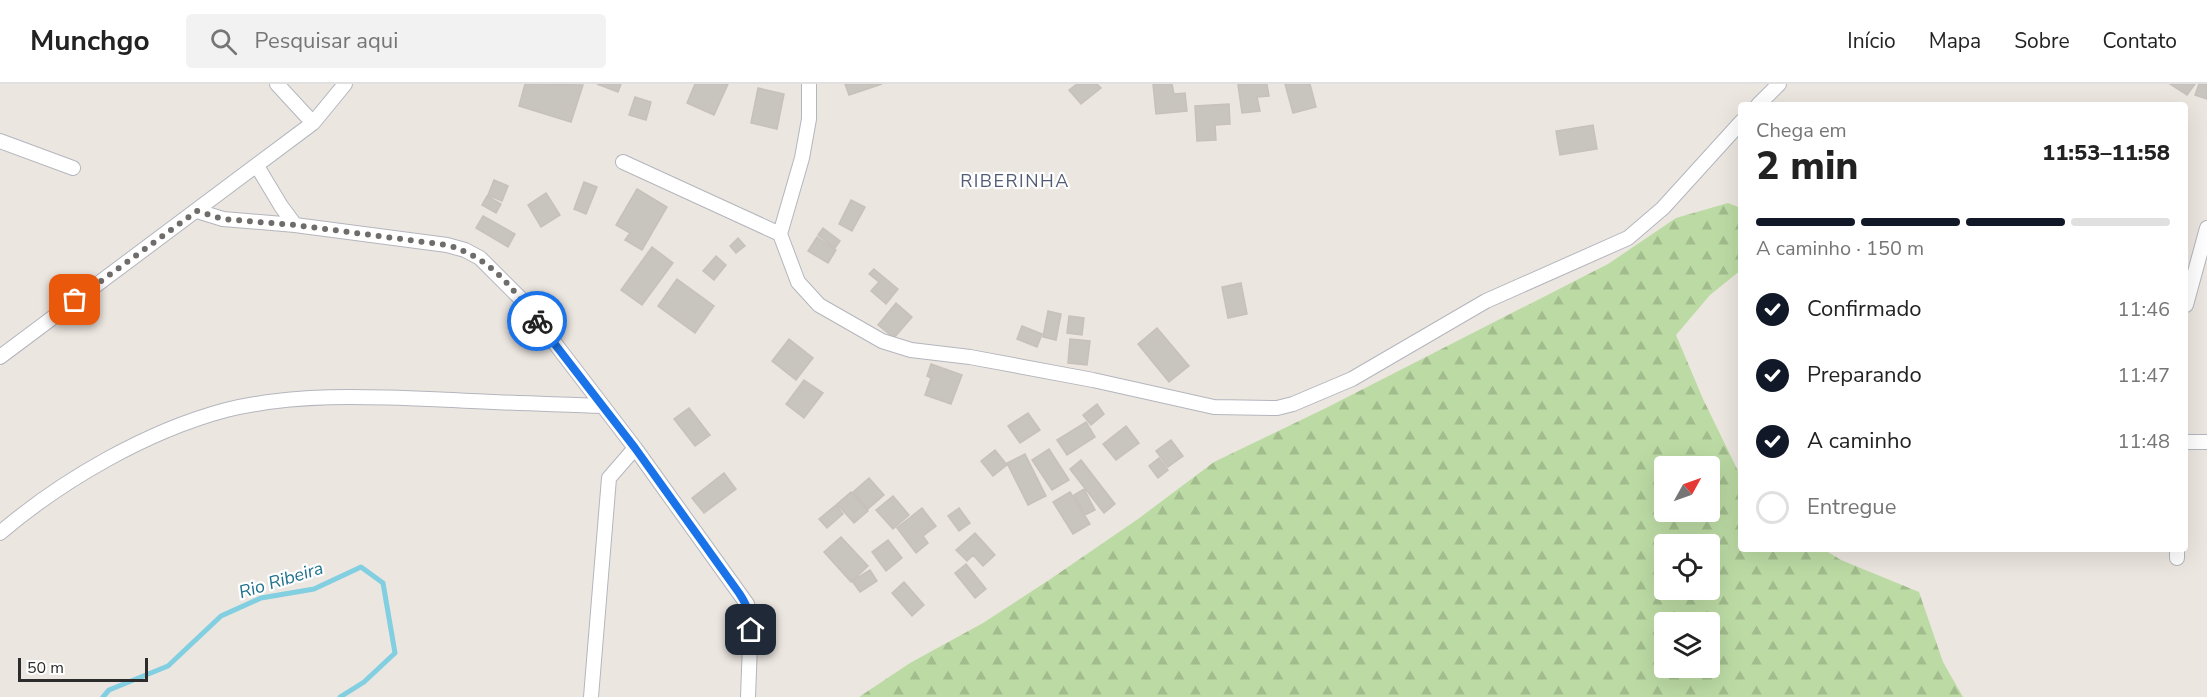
<!DOCTYPE html>
<html lang="pt">
<head>
<meta charset="utf-8">
<style>
  :root { --surface:#fff; --page:#f2f2f2; --text:#222; --muted:#767676; --line:#e0e0e0; --accent:#111827 }
  body { margin:0; font-family:"Nunito Sans",sans-serif; background:var(--page); color:var(--text); height:100vh; display:flex; flex-direction:column; font-size:22px; white-space:nowrap }
  * { box-sizing:border-box; margin:0 }
  p { font-size:20px; color:var(--muted) }
  .icon { flex:none; width:33px; height:33px; fill:none; stroke:currentColor; stroke-width:2; stroke-linecap:round; stroke-linejoin:round }
  .map { position:relative; flex:1; overflow:hidden }
  .panel { position:absolute; left:1738px; top:18px; width:450px; height:450px; display:flex; flex-direction:column; background:var(--surface); border-radius:6px; box-shadow:0 6px 24px #0002 }
  .panel>* { flex:none }
  .needle { width:39px; rotate:50deg }
  .tools { position:absolute; left:1654px; top:372px; display:grid; gap:12px }
  .tools a { display:grid; place-items:center; width:66px; height:66px; border-radius:6px; background:var(--surface); box-shadow:0 6px 24px #0002; font-size:30px }
  .scale { position:absolute; left:18px; bottom:15px; width:130px; box-sizing:border-box; padding-left:6px; border:3px solid #2c2c2c; border-top:0; font-size:16px; line-height:21px; white-space:nowrap; color:#2c2c2c; -webkit-text-stroke:4px #fff; paint-order:stroke }
  .pin { position:absolute; display:grid; place-items:center; width:51px; height:51px; color:#fff; margin:-26px; border-radius:12px; box-shadow:0 3px 9px #0006 }
  .courier { position:absolute; display:grid; place-items:center; width:60px; height:60px; margin:-30px; border:4px solid #1a73e8; border-radius:50%; background:#fff; color:#222; box-shadow:0 2px 8px #0007 }
  .headline em { font-style:normal; font-weight:800 }
  .headline div { display:flex; flex-direction:column-reverse }
  .headline { display:flex; align-items:center; justify-content:space-between; height:102px; padding:0 18px }
  h1 { font-size:39px; font-weight:800; line-height:45px }
  .bar { display:grid; grid-template-columns:repeat(4,1fr); gap:9px 6px; align-content:center; height:72px; padding:0 18px }
  .bar i { height:8px; border-radius:4px; background:var(--line) }
  .bar .current { background:var(--accent) }
  .bar p { grid-column:span 4 }
  ol { padding:0 18px; list-style:none }
  li { display:flex; align-items:center; gap:18px; height:66px }
  li p { margin-inline-start:auto }
  li .icon { padding:6px; border-radius:50%; background:var(--accent); color:#fff; stroke-width:4 }
  li:last-child { color:var(--muted) }
  li i { width:33px; height:33px; border:3px solid var(--line); border-radius:50% }
  header { display:flex; align-items:center; gap:36px; box-sizing:border-box; height:84px; padding:0 30px; background:var(--surface); border-bottom:2px solid var(--line) }
  header strong { font-size:28px }
  nav { display:flex; gap:33px; margin-inline-start:auto; font-size:21px }
  .search { width:420px; height:54px; background:var(--page); display:flex; align-items:center; gap:15px; box-sizing:border-box; padding:0 21px; border-radius:6px; color:var(--muted); font-size:22px }
  .map>svg:first-child { display:block }
</style>
</head>
<body>
<header>
<strong>Munchgo</strong>
<div class="search"><svg class="icon" aria-label="search" viewBox="0 0 24 24"><circle cx="10" cy="10" r="6"/><path d="M15 15l6 6"/></svg>Pesquisar aqui</div>
<nav><a>Início</a><a>Mapa</a><a>Sobre</a><a>Contato</a></nav>
</header>
<div class="map">
<svg width="2207" height="613" viewBox="0 0 2207 613">
  <defs>
    <pattern id="forest-firs" width="22" height="20" patternUnits="userSpaceOnUse" patternTransform="scale(1.5)"><rect width="22" height="20" fill="#bcdba4"/><path d="M5 1l3.5 6h-7zM16 11l3.5 6h-7z" fill="#a2bc8d"/></pattern>
  </defs>
  <rect width="100%" height="100%" fill="#ece6e0"/>
  <path fill="url(#forest-firs)" fill-rule="evenodd" d="M1728 119 1741 124V186L1710 211 1676 251 1703 315 1741 393 1742 465H1823L1841 476 1919 508 1943 578 1963 613H859L910 579 983 539 1049 496 1138 435 1214 378 1326 324 1608 180 1676 134ZM1665 382H1710V428H1665ZM1665 460H1710V506H1665ZM1665 538H1710V584H1665Z"/>
  <g fill="none" stroke-linecap="round" stroke-linejoin="round">
    <path stroke="#81cfe0" stroke-width="5" d="M103 613 109 606 168 582 221 532 261 514 314 505 361 483 383 499 395 569 364 598 340 613"/>
  </g>
  <path fill="#c8c4be" stroke="#c7c1ba" stroke-width="1.5" d="M525 0 583 1 571 38 519 22Z
    M597 0H621L618 8Z
    M695 0H728L714 31 687 19Z
    M845 0H882L849 11Z
    M1077 0H1097L1101 4 1081 20 1069 6Z
    M1153 0H1172L1174 10 1185 9 1187 27 1156 30Z
    M1245 0H1267L1269 12 1257 13 1260 27 1242 29 1238 1Z
    M1285 0H1310L1316 23 1293 29Z
    M2170 0H2195L2187 11Z
    M2199 0H2207V15L2195 11Z
    M758 4 784 10 777 45 751 39Z
    M635 13 651 18 646 36 629 31Z
    M1229 20 1230 40 1215 41 1216 56 1197 57 1195 22Z
    M1593 41 1597 65 1560 71 1556 47Z
    M494 96 508 102 502 117 488 111Z
    M584 98 597 103 586 130 574 125Z
    M637 105 667 123 642 166 625 156 630 149 616 141Z
    M546 109 560 131 541 143 528 121Z
    M487 112 501 120 496 129 482 121Z
    M851 116 865 123 852 147 839 140Z
    M483 132 515 150 508 163 476 144Z
    M823 144 840 157 835 164 818 151Z
    M817 153 836 166 828 179 808 167Z
    M738 154 745 162 736 169 730 162Z
    M652 163 673 179 642 221 621 206Z
    M716 172 726 181 714 196 703 187Z
    M874 185 898 205 886 220 871 207 879 198 869 190Z
    M677 195 714 222 695 249 658 222Z
    M1241 199 1247 230 1228 234 1222 203Z
    M896 219 912 233 894 254 878 241Z
    M1048 227 1061 230 1056 256 1043 253Z
    M1069 232 1084 234 1082 251 1067 249Z
    M1022 242 1042 250 1037 263 1017 255Z
    M1157 244 1189 282 1169 298 1138 260Z
    M789 255 813 274 796 296 772 277Z
    M1070 255 1090 257 1087 281 1068 279Z
    M931 280 962 291 951 320 925 311 931 294 927 292Z
    M804 296 823 309 804 334 786 320Z
    M1097 320 1104 330 1091 341 1083 331Z
    M689 324 710 351 695 362 674 335Z
    M1028 329 1040 346 1020 359 1008 342Z
    M1086 338 1095 353 1067 371 1057 356Z
    M1126 342 1139 359 1116 376 1103 360Z
    M1171 356 1183 372 1168 383 1156 367Z
    M1049 365 1069 396 1052 406 1032 376Z
    M995 366 1007 381 993 392 981 377Z
    M1025 370 1046 412 1028 421 1007 379Z
    M1159 374 1168 386 1158 394 1149 382Z
    M1081 376 1115 420 1104 429 1070 385Z
    M724 389 736 405 704 429 692 414Z
    M869 394 884 411 868 425 853 408Z
    M1084 405 1095 426 1085 431 1074 411Z
    M851 408 868 427 854 439 837 420Z
    M1070 408 1090 440 1073 450 1053 418Z
    M893 412 909 431 893 445 876 426Z
    M836 421 843 430 827 444 819 435Z
    M922 424 936 442 923 452 928 459 916 469 897 444Z
    M959 424 970 439 959 447 948 432Z
    M975 449 995 471 983 482 973 471 967 477 956 466Z
    M841 453 868 482 851 498 824 468Z
    M888 456 902 474 886 487 872 468Z
    M966 480 986 505 975 514 955 489Z
    M870 486 877 497 860 508 852 497Z
    M904 498 924 521 912 532 892 509Z"/>
  <g fill="none" stroke-linecap="round" stroke-linejoin="round">
    <g stroke="#b4b6be" stroke-width="16">
      <path id="minor" d="M277 0 313 39
        M809 0V35L802 74 780 150 798 198 819 221 882 257 911 266 970 273 1093 296 1214 323 1277 324 1293 320 1352 295 1486 217 1628 154 1663 124 1742 37
        M1758 21 1779 0
        M0 57 73 84
        M623 78 780 150
        M257 82 281 122 295 141
        M197 127 223 135 295 141 447 161 465 166 480 174 521 215 635 364 747 520 751 533 748 613
        M2186 221 2207 144
        M0 273 313 39 345 0
        M2186 358H2207
        M0 449C62 396 147 347 226 326 300 308 377 313 453 316 503 319 553 320 603 322
        M2177 465V474
        M591 613 609 394 635 364"/>
    </g>
    <use href="#minor" stroke="#fff" stroke-width="14"/>
  </g>
  <g fill="none" stroke-linecap="round" stroke-linejoin="round">
    <path stroke="#6f6d6b" stroke-width="6" stroke-dasharray="0 10.8" d="M75 216 197 127 223 135 295 141 447 161C491 174 511 202 537 237"/>
    <path stroke="#1a73e8" stroke-width="8" d="M537 237 635 364 739 509C747 521 751 531 751 546"/>
  </g>
  <g text-anchor="middle" stroke-width="4.5" stroke-linejoin="round" paint-order="stroke">
    <g font-size="18" letter-spacing="1.5" fill="#525c77" stroke="#fff">
      <text x="1015" y="103">RIBERINHA</text>
    </g>
    <g font-size="18" font-style="italic" fill="#1f718d" stroke="#fff">
      <text transform="translate(281 496) rotate(-17)" y="6">Rio Ribeira</text>
    </g>
  </g>
</svg>
<div class="tools">
<a><svg class="needle" viewBox="-14 -14 28 28"><path d="M0-13l5 13h-10z" fill="#e53935"/><path d="M0 13l5-13h-10z" fill="#767676"/></svg></a>
<a><svg class="icon" aria-label="locate" viewBox="0 0 24 24"><circle cx="12" cy="12" r="6"/><path d="M12 2v4M12 18v4M2 12h4M18 12h4"/></svg></a>
<a><svg class="icon" aria-label="layers" viewBox="0 0 24 24"><path d="M12 4l9 5-9 5-9-5zM3 14l9 5 9-5"/></svg></a>
</div>
<div class="scale">50 m</div>
<div class="pin" style="left:75px;top:216px;background:#ea580c"><svg class="icon" aria-label="bag" viewBox="0 0 24 24"><path d="M5 8h14l-1 12H6zM9 8a3 3 0 0 1 6 0"/></svg></div>
<div class="pin" style="left:751px;top:546px;background:#1f2937"><svg class="icon" aria-label="home" viewBox="0 0 24 24"><path d="M3 11l9-7 9 7M6 9v11h12V9"/></svg></div>
<div class="courier" style="left:537px;top:237px"><svg class="icon" aria-label="bike" viewBox="0 0 24 24"><circle cx="6" cy="16" r="4"/><circle cx="18" cy="16" r="4"/><path d="M6 16l4-8h5l3 8M10 8l3 8H6M13 5h3"/></svg></div>
<section class="panel">
<div class="headline"><div><h1>2 min</h1><p>Chega em</p></div><em>11:53–11:58</em></div>
<div class="bar"><i class="current"></i><i class="current"></i><i class="current"></i><i></i><p>A caminho · 150 m</p></div>
<ol>
<li><svg class="icon" aria-label="check" viewBox="0 0 24 24"><path d="M5 12l5 5 9-10"/></svg>Confirmado<p>11:46</p></li>
<li><svg class="icon" aria-label="check" viewBox="0 0 24 24"><path d="M5 12l5 5 9-10"/></svg>Preparando<p>11:47</p></li>
<li><svg class="icon" aria-label="check" viewBox="0 0 24 24"><path d="M5 12l5 5 9-10"/></svg>A caminho<p>11:48</p></li>
<li><i></i>Entregue</li>
</ol>
</section>
</div>
</body>
</html>
